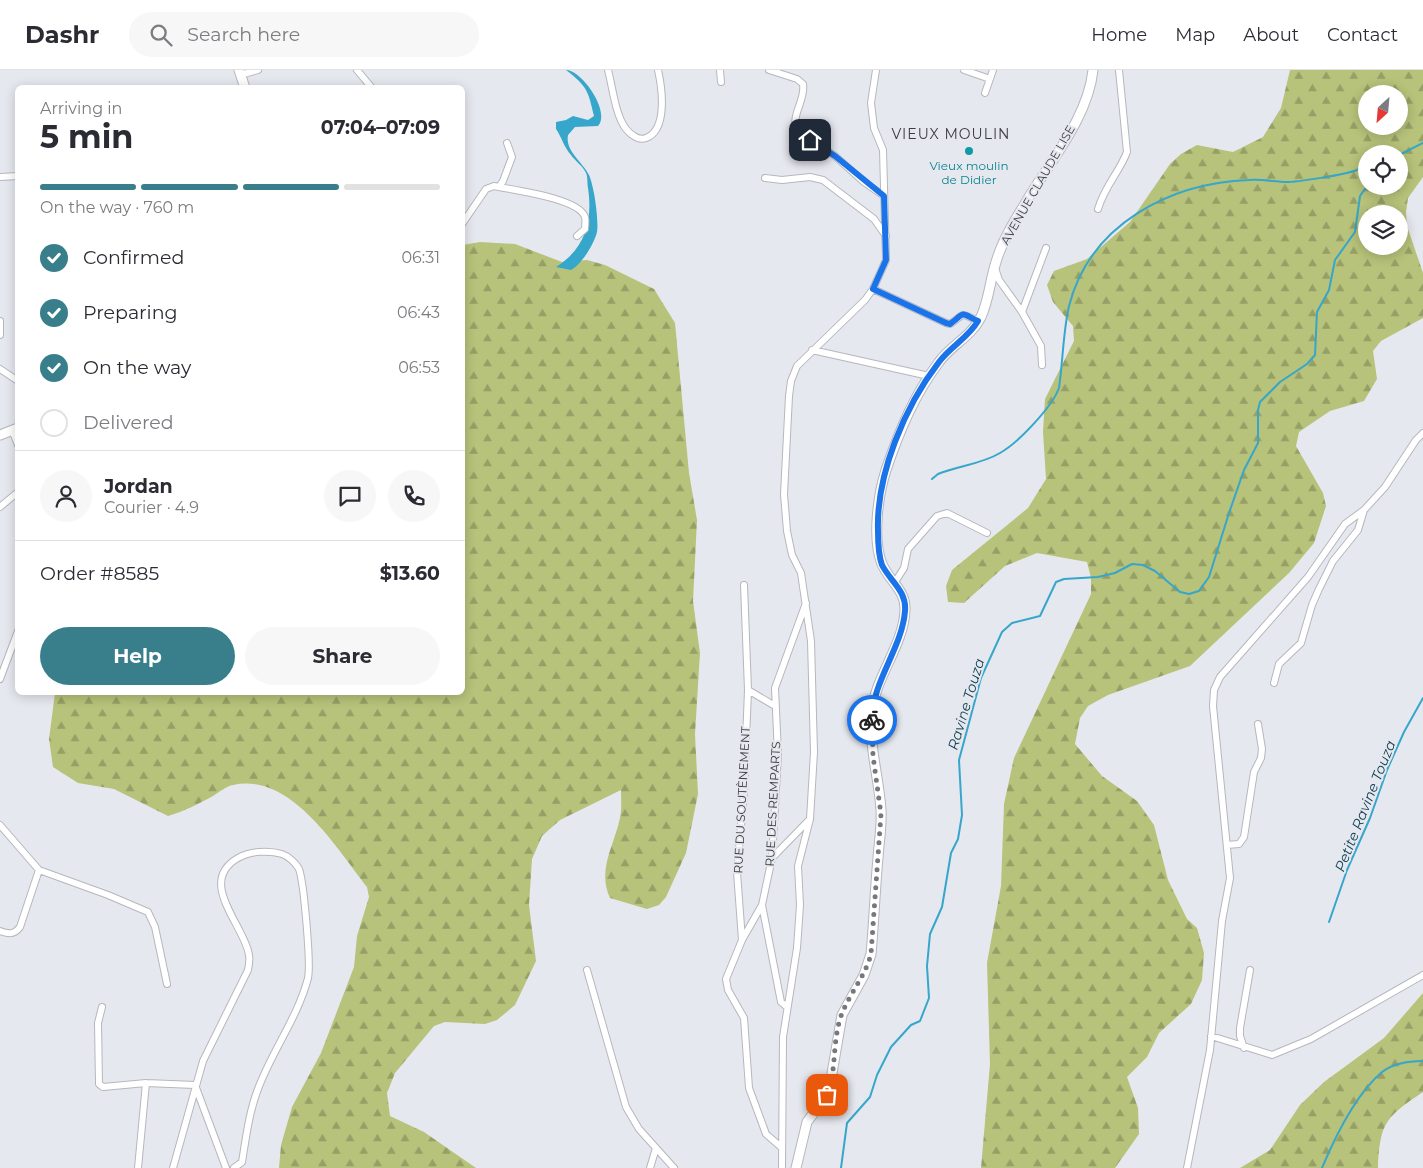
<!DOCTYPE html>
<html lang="en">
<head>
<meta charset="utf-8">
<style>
  :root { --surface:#fff; --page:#f7f7f7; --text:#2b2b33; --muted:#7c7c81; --line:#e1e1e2; --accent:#397f8b }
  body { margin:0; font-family:Montserrat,sans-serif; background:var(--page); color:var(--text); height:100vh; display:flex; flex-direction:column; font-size:19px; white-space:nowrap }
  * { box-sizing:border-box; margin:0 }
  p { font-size:16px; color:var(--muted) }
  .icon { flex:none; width:28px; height:28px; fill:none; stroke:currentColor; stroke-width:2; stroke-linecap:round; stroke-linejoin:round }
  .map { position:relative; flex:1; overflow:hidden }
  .sheet { position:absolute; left:15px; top:15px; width:450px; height:610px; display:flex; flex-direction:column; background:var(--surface); border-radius:8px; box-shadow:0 2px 12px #0003 }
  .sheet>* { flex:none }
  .needle { width:32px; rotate:206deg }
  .buttons { position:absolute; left:1358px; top:15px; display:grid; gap:10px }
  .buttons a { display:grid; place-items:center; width:50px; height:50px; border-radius:50%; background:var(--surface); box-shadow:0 2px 12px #0003; font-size:25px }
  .pin { position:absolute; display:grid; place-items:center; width:42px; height:42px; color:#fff; margin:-21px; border-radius:10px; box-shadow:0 2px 8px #0006 }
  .courier { position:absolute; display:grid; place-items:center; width:50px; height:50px; margin:-25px; border:4px solid #1a73e8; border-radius:50%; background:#fff; color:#222; box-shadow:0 1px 6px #0007 }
  .headline em { font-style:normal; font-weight:700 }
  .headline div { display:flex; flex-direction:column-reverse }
  .headline { display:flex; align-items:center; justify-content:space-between; height:85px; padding:0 25px }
  h1 { font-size:32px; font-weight:700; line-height:38px }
  .bar { display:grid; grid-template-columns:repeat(4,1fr); gap:8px 5px; align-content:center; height:60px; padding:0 25px }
  .bar i { height:6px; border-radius:4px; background:var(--line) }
  .bar .on { background:var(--accent) }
  .bar p { grid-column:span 4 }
  .line { display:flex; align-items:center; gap:12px; padding:0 25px; border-top:1px solid var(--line) }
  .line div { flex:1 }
  .round { display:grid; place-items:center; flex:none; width:52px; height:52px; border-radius:26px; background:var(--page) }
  ol { padding:0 25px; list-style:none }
  li { display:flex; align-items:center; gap:15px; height:55px }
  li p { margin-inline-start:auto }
  li .icon { padding:5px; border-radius:50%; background:var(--accent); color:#fff; stroke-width:4 }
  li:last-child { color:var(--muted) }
  li i { width:28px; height:28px; border:2px solid var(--line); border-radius:50% }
  .cta { display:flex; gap:10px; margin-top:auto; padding:10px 25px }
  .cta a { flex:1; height:58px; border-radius:30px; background:var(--accent); color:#fff; font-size:20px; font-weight:700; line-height:58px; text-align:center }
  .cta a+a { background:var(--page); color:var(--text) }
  header { display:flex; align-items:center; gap:30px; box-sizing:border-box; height:70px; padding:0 25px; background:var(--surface); border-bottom:1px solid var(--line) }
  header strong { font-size:24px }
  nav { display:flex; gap:28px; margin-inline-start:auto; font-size:18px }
  .search { width:350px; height:45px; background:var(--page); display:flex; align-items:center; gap:12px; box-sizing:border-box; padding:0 18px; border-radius:28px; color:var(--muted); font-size:19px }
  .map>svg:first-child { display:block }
</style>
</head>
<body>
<header>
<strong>Dashr</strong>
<div class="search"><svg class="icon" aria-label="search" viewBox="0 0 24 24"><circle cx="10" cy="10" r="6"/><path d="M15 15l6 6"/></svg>Search here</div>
<nav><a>Home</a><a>Map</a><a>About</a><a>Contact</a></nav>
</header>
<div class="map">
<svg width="1423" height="1098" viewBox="0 0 1423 1098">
  <defs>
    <pattern id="forest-firs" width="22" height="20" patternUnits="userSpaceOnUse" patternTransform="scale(1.25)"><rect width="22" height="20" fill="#b7c27a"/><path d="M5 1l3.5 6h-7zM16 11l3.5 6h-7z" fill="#969f65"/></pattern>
  </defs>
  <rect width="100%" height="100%" fill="#e6e8ef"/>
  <path fill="url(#forest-firs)" fill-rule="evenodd" d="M1290 0H1423V107L1408 128 1406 142 1407 156 1423 203V248L1381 271 1373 281 1377 309 1364 331 1330 341 1299 362 1296 376 1323 423 1326 436 1314 473 1289 503 1190 596 1108 625 1088 636 1080 648 1075 674 1102 706 1137 731 1154 755 1168 810 1187 849 1197 858 1204 883 1202 910 1191 934 1159 963 1147 987 1127 1007 1138 1038 1139 1064 1115 1098H981L990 994 987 893 1001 816 1004 734 1014 688 1091 524V508L1087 492 1037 483 1005 496 964 533 948 532 946 516 952 500 1028 438 1046 409 1043 362 1045 329 1074 271 1073 256 1053 232 1047 215 1054 201 1087 189 1130 152 1170 94 1181 84 1197 75 1233 82 1263 67 1281 38ZM1366 24H1399V56H1366ZM1366 84H1399V116H1366ZM1366 144H1399V176H1366Z
    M480 172 515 174 562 192 587 190 605 195 654 219 675 253 689 403 697 450 693 531 700 583 695 664 698 724 686 783 666 827 659 835 647 839 610 828C597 800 614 776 620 748 622 739 621 729 621 720L560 750 542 766 532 789 529 835 536 891 515 935 497 950 485 954 445 952 434 956 395 1003 387 1023 390 1046 424 1062 476 1098H279L281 1075 292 1037 321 983 354 897 357 866 369 827 367 817C337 779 291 702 233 715 227 716 219 722 213 726 198 734 185 741 168 746L114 719 78 713 53 697 49 669 55 623 462 622 463 175Z
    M1423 923V1022C1386 1047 1380 1052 1378 1098H1240L1270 1080 1300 1035 1324 1012 1384 968Z"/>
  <path fill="#36a6ca" d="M566 0C582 0 611 42 598 56L575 57 568 65C565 81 582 91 589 105 594 116 599 150 597 162 594 174 582 194 571 200L556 197C585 179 593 151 588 118 587 113 588 107 586 103 583 96 575 91 571 85 564 77 562 68 556 59V52L566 50 573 46 588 50 594 46C588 21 588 17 566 0Z"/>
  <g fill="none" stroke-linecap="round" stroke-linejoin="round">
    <path stroke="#36a6ca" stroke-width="2" d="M1399 85 1423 73
      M932 409 938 404C958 396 982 394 1000 383 1018 373 1052 337 1059 318 1063 291 1063 262 1069 236 1090 154 1170 113 1249 110 1260 109 1271 111 1283 112 1294 113 1348 104 1357 100 1360 98 1364 95 1366 92
      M1329 852 1347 800 1370 748 1387 700 1404 662 1423 628
      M841 1098 847 1053 870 1027 877 1005 891 977 911 955 920 951 929 928 927 896 930 864 942 837 951 783 958 769 962 745 959 690 981 608 1002 562 1012 553 1040 546 1056 512 1064 509 1098 507 1115 503 1132 494 1143 495 1155 501 1180 522 1189 524 1199 521 1209 507 1229 443 1244 400 1258 373V340L1260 332 1280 312 1307 294 1315 285 1317 242 1329 220 1335 190 1355 162 1360 126 1367 116
      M1322 1098C1335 1067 1356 1024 1382 1002 1394 993 1409 991 1423 991"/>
    <g stroke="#b6b7be" stroke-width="8">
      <path id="street" d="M357 0 372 18
        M608 0C613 19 615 44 626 59 631 65 639 71 646 68 668 60 662 18 658 0
        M720 0 721 12
        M769 0 797 9 803 14C806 31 789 46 798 62L835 86 864 112 884 126
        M964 0 990 9
        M240 5 258 0
        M985 23 993 0
        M0 107 18 106
        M765 108 782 110 810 107 823 110 874 149 886 166
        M499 117 503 111 512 87 507 73
        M1098 139C1105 115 1119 103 1127 82L1119 0
        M462 154 486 119 494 116C512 120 579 128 585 147 586 151 585 156 585 159L577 166
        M995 198 999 210 1022 242 1046 178
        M873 219 946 253 950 254C966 243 959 242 978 251
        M1022 242 1041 276 1042 295
        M0 251V265
        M812 280 929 306
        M0 299 18 311
        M12 360 18 375
        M0 437 18 422
        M895 512 904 498 908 479 937 446 947 443 987 463
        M0 609 18 561
        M1274 613 1279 594 1301 573 1312 535 1319 519 1333 491 1358 460 1364 440
        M748 620 775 636
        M0 755 39 800 108 825 148 842 155 857 167 914
        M1227 775 1239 774 1244 767 1254 702 1261 688 1262 679 1258 654
        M772 788 809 750
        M762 835 742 870 726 909 728 920 744 948 749 1018 766 1064 781 1077
        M0 861C9 864 14 865 20 857L39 800
        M742 870 737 802 744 721 748 620 744 515
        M587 900 626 1037 639 1059 674 1098
        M102 937 98 953 99 1014 103 1017 146 1013
        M787 937 781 932 762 835 772 788 778 685 775 618 806 533
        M1211 966 1272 985 1311 969 1423 905
        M1244 978 1240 966V958L1250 900
        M138 1098 146 1013 195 1015 226 1098
        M173 1098 203 991 248 900C249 895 250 890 249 885 245 856 196 812 238 788 250 781 269 780 282 784 288 786 296 793 299 799 304 813 311 894 308 908 298 947 272 981 258 1019 249 1042 246 1068 242 1092L234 1098
        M650 1098 656 1078
        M782 1098 783 967 797 878 800 835 798 796 810 749 814 682 811 571 801 503 792 485 787 461 784 424 789 326 791 311 797 296 865 230 873 219 886 190 883 80 874 58 871 33 876 0
        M1187 1098 1210 980 1222 851 1230 808 1213 636 1214 620 1220 607 1308 507 1345 454 1364 440 1385 417 1416 370 1423 363"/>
    </g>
    <g stroke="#b6b7be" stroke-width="11">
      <path id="secondary" d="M239 0 245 18
        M0 365 18 358
        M796 1098 807 1052 827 1025 830 1015 842 945 864 905 871 884C874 852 875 820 878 788 879 772 882 756 881 740 879 707 868 674 872 640 876 606 904 574 905 540 906 520 889 511 882 494 872 469 878 425 886 400 899 362 914 325 939 292 951 275 971 267 981 247 989 230 990 210 996 192 1002 171 1015 150 1026 132 1050 91 1088 48 1093 0"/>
    </g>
    <use href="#street" stroke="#fff" stroke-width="6"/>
    <use href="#secondary" stroke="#fff" stroke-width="9"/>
  </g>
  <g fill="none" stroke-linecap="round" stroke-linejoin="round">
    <path stroke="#77787d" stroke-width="5" stroke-dasharray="0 9" d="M827 1025C837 999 832 972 841 946 849 924 865 907 871 884L881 744 873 686 872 650"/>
    <path stroke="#1a73e8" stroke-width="6" d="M810 70 835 86 884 126 886 190 873 219 946 253 950 254C966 242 959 242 978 251 968 268 951 276 939 292 905 336 876 404 878 461 878 472 878 484 882 495 890 511 907 521 905 541 902 579 872 611 872 650"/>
  </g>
  <circle fill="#0f9aa8" stroke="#e6e8ef" stroke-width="2" cx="969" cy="81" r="5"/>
  <g text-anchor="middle" stroke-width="4" stroke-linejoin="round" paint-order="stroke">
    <g font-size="12" fill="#0d838f" stroke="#e6e8ef">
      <text x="969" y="100">Vieux moulin<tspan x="969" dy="14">de Didier</tspan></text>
    </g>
    <g font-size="12" fill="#3b3c3f" stroke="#e6e8ef">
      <text transform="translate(1038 115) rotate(-60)" y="4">AVENUE CLAUDE LISE</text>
      <text transform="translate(742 730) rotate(-87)" y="4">RUE DU SOUTÈNEMENT</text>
      <text transform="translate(773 734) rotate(-87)" y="4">RUE DES REMPARTS</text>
    </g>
    <g font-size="14" letter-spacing="1" fill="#3b3c3f" stroke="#e6e8ef">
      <text x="951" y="69">VIEUX MOULIN</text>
    </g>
    <g font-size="14" font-style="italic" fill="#124151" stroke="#e6e8ef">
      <text transform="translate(966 634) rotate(-73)" y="5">Ravine Touza</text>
      <text transform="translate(1365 736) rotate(-68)" y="5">Petite Ravine Touza</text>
    </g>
  </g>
</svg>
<div class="buttons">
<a><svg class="needle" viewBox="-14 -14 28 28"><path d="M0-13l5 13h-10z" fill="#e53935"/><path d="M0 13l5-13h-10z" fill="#7c7c81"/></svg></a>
<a><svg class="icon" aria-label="locate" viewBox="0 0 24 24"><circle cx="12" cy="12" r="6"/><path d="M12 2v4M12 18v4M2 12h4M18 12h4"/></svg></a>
<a><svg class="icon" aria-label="layers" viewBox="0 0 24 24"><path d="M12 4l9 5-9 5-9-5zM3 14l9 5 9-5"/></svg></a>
</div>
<div class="pin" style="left:827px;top:1025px;background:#ea580c"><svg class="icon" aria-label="bag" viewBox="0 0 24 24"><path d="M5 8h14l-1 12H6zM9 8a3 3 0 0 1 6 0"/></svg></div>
<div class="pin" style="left:810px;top:70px;background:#1f2937"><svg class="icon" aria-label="home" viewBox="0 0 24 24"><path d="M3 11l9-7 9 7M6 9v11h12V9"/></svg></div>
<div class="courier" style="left:872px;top:650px"><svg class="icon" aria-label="bike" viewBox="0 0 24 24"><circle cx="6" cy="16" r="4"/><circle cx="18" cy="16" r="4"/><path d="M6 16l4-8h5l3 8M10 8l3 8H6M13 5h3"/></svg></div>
<section class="sheet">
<div class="headline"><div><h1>5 min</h1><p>Arriving in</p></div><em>07:04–07:09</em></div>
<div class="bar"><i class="on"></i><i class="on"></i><i class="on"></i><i></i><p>On the way · 760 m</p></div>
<ol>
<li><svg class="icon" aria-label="check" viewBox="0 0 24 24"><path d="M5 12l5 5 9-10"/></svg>Confirmed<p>06:31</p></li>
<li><svg class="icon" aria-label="check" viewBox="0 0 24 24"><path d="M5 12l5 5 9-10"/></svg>Preparing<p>06:43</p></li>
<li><svg class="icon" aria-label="check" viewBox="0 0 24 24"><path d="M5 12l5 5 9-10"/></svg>On the way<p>06:53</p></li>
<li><i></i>Delivered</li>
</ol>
<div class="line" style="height:90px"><a class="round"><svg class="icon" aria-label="person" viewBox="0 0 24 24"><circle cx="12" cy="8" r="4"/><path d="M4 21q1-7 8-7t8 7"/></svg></a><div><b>Jordan</b><p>Courier · 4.9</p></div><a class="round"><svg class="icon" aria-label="chat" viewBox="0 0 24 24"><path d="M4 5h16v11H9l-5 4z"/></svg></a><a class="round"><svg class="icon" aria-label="phone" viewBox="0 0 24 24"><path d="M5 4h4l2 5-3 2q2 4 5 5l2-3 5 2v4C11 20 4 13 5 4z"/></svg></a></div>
<div class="line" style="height:65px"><div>Order #8585</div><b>$13.60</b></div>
<div class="cta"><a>Help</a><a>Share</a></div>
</section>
</div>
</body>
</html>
